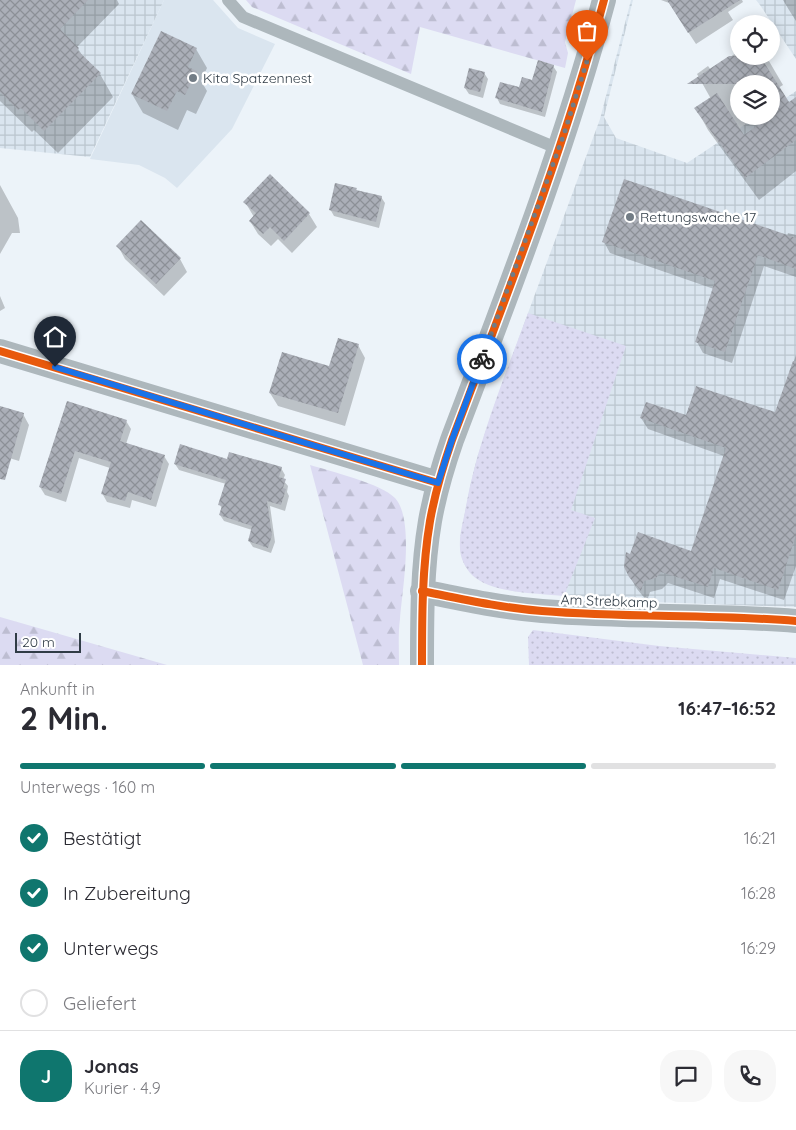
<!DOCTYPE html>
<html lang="de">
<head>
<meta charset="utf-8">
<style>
  :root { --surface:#fff; --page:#f7f7f7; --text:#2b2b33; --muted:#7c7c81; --line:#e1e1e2; --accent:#0f766e }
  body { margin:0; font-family:Quicksand,sans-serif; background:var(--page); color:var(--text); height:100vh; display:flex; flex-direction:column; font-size:19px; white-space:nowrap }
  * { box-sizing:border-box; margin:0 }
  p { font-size:16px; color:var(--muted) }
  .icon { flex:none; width:28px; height:28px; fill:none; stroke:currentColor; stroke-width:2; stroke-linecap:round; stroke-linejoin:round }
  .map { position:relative; height:665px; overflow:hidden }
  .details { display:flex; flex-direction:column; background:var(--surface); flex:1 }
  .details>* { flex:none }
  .fabs { position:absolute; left:730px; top:15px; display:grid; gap:10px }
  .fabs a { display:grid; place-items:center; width:50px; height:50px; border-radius:50%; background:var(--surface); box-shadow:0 2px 12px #0003; font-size:25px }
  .scale { position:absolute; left:15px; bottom:12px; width:66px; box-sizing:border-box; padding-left:5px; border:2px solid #303c46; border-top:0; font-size:14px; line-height:18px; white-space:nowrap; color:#303c46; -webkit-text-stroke:4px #fff; paint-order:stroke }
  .pin { position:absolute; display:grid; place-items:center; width:42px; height:42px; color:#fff; margin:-51px -21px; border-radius:50% 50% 50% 0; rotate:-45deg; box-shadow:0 0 5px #0007 }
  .pin .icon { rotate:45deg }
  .courier { position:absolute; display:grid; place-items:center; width:50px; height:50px; margin:-25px; border:4px solid #1a73e8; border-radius:50%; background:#fff; color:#222; box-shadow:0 1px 6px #0007 }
  .overview em { font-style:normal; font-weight:700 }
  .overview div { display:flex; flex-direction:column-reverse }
  .overview { display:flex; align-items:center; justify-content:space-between; height:85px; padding:0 20px }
  h1 { font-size:32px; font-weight:700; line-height:38px }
  .bar { display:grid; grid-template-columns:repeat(4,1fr); gap:8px 5px; align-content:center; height:60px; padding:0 20px }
  .bar i { height:6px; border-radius:4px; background:var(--line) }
  .bar .selected { background:var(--accent) }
  .bar p { grid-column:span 4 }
  .line { display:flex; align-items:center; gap:12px; padding:0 20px; border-top:1px solid var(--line) }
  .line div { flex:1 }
  .round { display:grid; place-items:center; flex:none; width:52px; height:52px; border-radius:20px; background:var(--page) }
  ol { padding:0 20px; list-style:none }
  li { display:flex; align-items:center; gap:15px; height:55px }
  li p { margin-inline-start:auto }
  li .icon { padding:5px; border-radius:50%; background:var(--accent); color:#fff; stroke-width:4 }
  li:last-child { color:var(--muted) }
  li i { width:28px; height:28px; border:2px solid var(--line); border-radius:50% }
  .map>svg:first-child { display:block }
</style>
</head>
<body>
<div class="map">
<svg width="796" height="665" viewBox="0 0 796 665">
  <defs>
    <pattern id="industrial-grid" width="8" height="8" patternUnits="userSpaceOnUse" patternTransform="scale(1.25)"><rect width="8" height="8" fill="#dae5ef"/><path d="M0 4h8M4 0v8" fill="none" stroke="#bbc5ce"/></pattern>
    <pattern id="grass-dots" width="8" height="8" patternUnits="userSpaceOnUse" patternTransform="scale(1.25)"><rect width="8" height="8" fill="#dcdbf2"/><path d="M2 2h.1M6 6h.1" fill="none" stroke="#bdbdd1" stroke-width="1.8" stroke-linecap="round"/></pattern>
    <pattern id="forest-firs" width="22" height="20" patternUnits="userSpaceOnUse" patternTransform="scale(1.25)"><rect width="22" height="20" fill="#dcdbf2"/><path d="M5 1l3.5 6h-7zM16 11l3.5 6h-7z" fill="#bdbdd1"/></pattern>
    <pattern id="building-cross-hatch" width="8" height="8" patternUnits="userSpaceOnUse" patternTransform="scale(1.25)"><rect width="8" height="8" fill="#abafb8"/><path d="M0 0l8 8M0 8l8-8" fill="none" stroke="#8c9097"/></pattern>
  </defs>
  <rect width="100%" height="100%" fill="#ecf3f9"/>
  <path fill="#dae5ef" d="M164 0H213L238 28 275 44 232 129 177 188 165 178 139 165 90 159Z"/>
  <path fill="url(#industrial-grid)" d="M0 0H164L90 157 0 148Z
    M631 0H633L604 117 616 138 687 163 758 116H771V108L796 91V607L651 602 513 591 480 580 466 567 462 558 460 548V539L470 487 477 458 491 415 528 313 600 119Z
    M756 0H796V59L760 5Z"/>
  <path fill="url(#grass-dots)" d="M528 313 626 346 571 510 595 518 564 596C538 593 492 594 472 575 465 568 460 557 460 548 459 534 464 519 466 506 478 440 505 376 528 313Z
    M533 630 659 646 796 658V665H529L528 637Z"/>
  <path fill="url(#forest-firs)" d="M246 0H576L565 42 568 53 565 68 420 27 411 74 252 7Z
    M310 465C330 471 382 484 395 498 415 520 402 591 400 619 398 633 399 650 399 665H363Z
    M0 617 167 665H0Z"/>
  <path fill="#0003" fill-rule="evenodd" d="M0 0H117L119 4 77 47 84 58 100 74 113 97 58 153 34 130 32 132 0 101Z
    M661 0H742L743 2 728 12 733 20 696 44 669 3Z
    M783 0H796V21L789 10Z
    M196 49 207 68 201 81 207 91 196 114 187 110 178 130 143 113 132 94Z
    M739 51V56H766L783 85 778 88 789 104 796 99V171L759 200 708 130 696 108 711 99 697 74 708 66 711 70ZM739 84H771V116H739Z
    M553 66 557 72 545 117 500 104 497 98 533 82Z
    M484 73 488 79 483 98 469 94 465 88Z
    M270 176 309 214 317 227 292 253 278 239 271 246 258 234 250 221 254 217 245 202Z
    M0 185 18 218 20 233H12L0 254Z
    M356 189 358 192 381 197 385 203 379 228 334 216 330 209Z
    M788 233 796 235V277L764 266 732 363 703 353 697 342 714 289 610 253 604 242 787 236Z
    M118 246 180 259 187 272 164 296 125 259Z
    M0 296 5 308 0 311Z
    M358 345 365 358 345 426 278 406 270 393 329 368Z
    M796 355V566L784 600 720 579 714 598 668 583 662 589 650 592 647 601 637 589 630 577 692 552 724 456 648 429 641 418 776 414Z
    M68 402 126 421 131 429 126 444 164 456 169 464 156 507 132 500 130 508 107 502 102 493 110 468 79 458 66 502 45 495 40 487Z
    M0 407 23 414 29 425 19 461 6 457 0 462Z
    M228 460 281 468 285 475 283 480 288 486 287 492 289 496 285 511 270 506 275 542 271 553 253 547 249 541 252 530 224 521 220 515 222 509 220 505 226 484 179 470 175 464Z"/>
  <path fill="url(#building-cross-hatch)" d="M0 0H88L60 29 79 48 77 50 101 73 44 131 21 108 18 110 0 92Z
    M667 0H740L688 33Z
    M161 31 197 48 188 67 197 71 185 95 177 91 167 111 131 94Z
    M729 56H760L789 102 796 97V140L745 178 694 108 717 93 744 135 771 116V84H687Z
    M538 60 554 65 542 112 495 98 500 82 519 87 522 77 532 80Z
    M469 68 485 72 480 92 464 88Z
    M270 174 310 213 284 241 270 227 263 234 249 221 256 213 243 202Z
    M624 179 796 238V269L758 255 725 352 695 342 715 281 602 242Z
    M335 183 357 188 356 190 382 196 376 222 329 210Z
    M141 220 181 258 156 284 116 246Z
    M338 338 359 344 338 413 269 393 282 352 329 366Z
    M793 361H796V535L778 590 714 568 708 587 661 572 656 578 644 581 641 591 629 577 624 567 626 552 630 554 638 532 691 551 726 448 640 418 646 402 686 415 696 386 775 412Z
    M67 401 127 420 120 441 165 455 151 500 128 492 125 501 101 494 111 462 75 451 61 494 39 487Z
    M0 406 24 413 5 480 0 479Z
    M180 444 227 459 229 452 282 467 279 477 286 479 283 488 286 489 281 505 267 501 272 535 268 548 248 541 252 526 219 515 222 506 218 505 226 480 174 464Z"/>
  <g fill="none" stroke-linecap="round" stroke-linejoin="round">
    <path stroke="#adb7bc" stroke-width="12" d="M228 0 243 17 559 149"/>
    <path stroke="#adb7bc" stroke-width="24" d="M0 351 438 483
      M422 591C462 599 502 608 542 611 627 618 711 614 796 621
      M422 665C422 617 422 568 430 521 435 493 443 466 452 440 507 295 564 150 604 0"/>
    <g stroke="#fff" stroke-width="11">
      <path id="cycleway" d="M0 351 438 483
        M422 591C462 599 502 608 542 611 627 618 711 614 796 621
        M422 665C422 617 422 568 430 521 435 493 443 466 452 440 507 295 564 150 604 0"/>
    </g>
    <use href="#cycleway" stroke="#e8590c" stroke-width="8"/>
  </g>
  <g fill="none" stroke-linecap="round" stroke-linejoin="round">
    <path stroke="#727c85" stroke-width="5" stroke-dasharray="0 9" d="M482 359 564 134 587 61"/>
    <path stroke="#1a73e8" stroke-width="6" d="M55 367 438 483 452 440 482 359"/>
  </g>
  <g fill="#727c85" stroke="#fff" stroke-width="2">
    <circle cx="193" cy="78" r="5"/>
    <circle cx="630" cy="217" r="5"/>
  </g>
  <g text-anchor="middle" stroke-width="5" stroke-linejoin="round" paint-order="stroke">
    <g font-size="14" fill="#303c46" stroke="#fff" text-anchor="start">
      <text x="203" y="83">Kita Spatzennest</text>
      <text x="640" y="222">Rettungswache 17</text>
    </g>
    <g font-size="14" fill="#303c46" stroke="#fff">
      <text transform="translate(609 601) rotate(2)" y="5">Am Strebkamp</text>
    </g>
  </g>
</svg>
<div class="fabs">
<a><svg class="icon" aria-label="locate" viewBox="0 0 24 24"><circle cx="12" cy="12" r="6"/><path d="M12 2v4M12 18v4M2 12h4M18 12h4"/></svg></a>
<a><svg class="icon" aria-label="layers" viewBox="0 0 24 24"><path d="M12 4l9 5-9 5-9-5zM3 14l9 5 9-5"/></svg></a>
</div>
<div class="scale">20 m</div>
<div class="pin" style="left:587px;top:61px;background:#ea580c"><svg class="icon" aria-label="bag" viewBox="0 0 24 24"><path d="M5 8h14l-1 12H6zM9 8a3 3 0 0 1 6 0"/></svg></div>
<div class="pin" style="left:55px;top:367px;background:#1f2937"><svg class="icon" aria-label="home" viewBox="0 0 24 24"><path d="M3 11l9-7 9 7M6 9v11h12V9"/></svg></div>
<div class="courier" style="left:482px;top:359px"><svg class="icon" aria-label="bike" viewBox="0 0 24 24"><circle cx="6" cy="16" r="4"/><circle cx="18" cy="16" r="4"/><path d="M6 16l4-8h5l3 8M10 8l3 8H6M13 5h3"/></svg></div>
</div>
<section class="details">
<div class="overview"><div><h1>2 Min.</h1><p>Ankunft in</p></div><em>16:47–16:52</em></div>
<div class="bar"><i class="selected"></i><i class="selected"></i><i class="selected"></i><i></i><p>Unterwegs · 160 m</p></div>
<ol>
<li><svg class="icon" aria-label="check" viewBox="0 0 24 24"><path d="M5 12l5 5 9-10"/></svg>Bestätigt<p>16:21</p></li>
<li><svg class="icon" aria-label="check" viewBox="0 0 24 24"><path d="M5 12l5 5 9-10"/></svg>In Zubereitung<p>16:28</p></li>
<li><svg class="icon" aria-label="check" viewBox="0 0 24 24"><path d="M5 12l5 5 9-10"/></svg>Unterwegs<p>16:29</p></li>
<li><i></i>Geliefert</li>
</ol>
<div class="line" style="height:90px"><b class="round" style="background:var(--accent);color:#fff">J</b><div><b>Jonas</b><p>Kurier · 4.9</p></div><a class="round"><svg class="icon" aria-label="chat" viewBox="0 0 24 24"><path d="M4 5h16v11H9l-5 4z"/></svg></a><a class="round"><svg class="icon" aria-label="phone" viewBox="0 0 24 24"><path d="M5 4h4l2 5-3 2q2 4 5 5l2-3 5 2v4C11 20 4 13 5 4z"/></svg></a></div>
</section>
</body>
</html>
